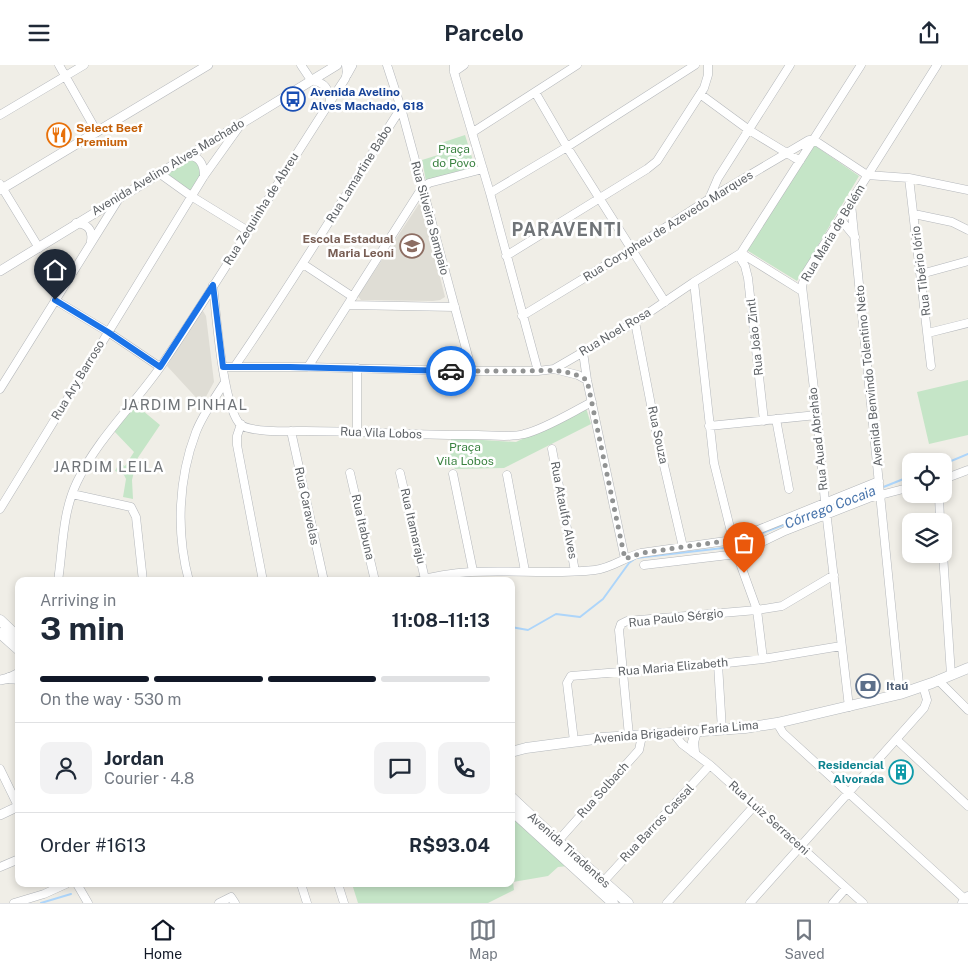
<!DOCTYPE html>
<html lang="en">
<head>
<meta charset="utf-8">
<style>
  :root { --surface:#fff; --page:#f2f2f3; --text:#1f2937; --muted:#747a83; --line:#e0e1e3; --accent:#111827 }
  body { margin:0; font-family:"Public Sans",sans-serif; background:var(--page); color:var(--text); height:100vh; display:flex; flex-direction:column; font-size:19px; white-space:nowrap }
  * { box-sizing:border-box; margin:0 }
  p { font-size:16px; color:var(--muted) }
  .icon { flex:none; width:28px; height:28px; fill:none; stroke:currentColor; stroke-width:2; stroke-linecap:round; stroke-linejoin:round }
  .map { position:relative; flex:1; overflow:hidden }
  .sheet { position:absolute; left:15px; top:512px; width:500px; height:310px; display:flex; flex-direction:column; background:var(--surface); border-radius:10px; box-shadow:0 2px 8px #0003 }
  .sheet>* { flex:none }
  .fabs { position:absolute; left:902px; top:388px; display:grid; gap:10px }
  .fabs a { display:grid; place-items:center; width:50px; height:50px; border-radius:10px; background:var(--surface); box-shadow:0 2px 8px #0003; font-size:25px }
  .pin { position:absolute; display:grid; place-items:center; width:42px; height:42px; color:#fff; margin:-51px -21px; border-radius:50% 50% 50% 0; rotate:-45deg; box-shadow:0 0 5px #0007 }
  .pin .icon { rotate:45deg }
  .courier { position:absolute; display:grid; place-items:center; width:50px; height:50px; margin:-25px; border:4px solid #1a73e8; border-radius:50%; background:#fff; color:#222; box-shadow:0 1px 6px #0007 }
  .headline em { font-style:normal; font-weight:700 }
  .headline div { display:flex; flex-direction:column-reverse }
  .headline { display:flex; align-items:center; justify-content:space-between; height:85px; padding:0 25px }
  h1 { font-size:32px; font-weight:700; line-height:38px }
  .bar { display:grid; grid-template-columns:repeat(4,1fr); gap:8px 5px; align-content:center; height:60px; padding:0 25px }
  .bar i { height:6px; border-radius:4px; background:var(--line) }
  .bar .on { background:var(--accent) }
  .bar p { grid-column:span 4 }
  .line { display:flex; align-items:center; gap:12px; padding:0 25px; border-top:1px solid var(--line) }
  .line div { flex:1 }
  .round { display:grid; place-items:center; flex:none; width:52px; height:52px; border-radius:10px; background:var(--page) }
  header { display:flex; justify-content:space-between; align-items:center; height:65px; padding:0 25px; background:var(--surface); font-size:22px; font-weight:700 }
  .tabs { display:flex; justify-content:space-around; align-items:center; height:70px; border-top:1px solid var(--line); background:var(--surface); font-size:14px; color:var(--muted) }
  .tabs a { display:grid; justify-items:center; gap:2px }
  .tabs .on { color:var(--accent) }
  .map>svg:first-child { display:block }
</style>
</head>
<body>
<header><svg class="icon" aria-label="menu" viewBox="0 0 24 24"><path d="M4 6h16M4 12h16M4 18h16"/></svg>Parcelo<svg class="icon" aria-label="share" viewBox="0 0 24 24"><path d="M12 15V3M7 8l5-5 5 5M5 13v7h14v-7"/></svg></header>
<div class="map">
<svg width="968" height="838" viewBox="0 0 968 838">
  <rect width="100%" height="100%" fill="#f0eee7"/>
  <path fill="#dfddd5" d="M421 136 445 232 440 235 433 236 361 235 358 231Z
    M203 246 206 251 214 317 202 339 167 301 199 247Z"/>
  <path fill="#c5e5c7" d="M465 70 475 102 426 116 422 95 438 90V79Z
    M814 80 859 111 797 216 745 184Z
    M191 94 199 98 203 111 190 130 162 110Z
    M968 315V370L929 379 917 327Z
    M136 340 160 360 137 394 132 415 133 434 123 432 126 414 124 410 115 406 119 398 125 401 134 387 114 366Z
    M586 343 591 359 504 403 455 404 450 396 451 373 516 377Z
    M511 751 568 801 558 802 548 811 513 817 514 825 488 838H358L352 819H511Z"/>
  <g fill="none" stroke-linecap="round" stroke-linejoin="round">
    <path stroke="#add5fa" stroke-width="2" d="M944 399 968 389
      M881 423 911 411
      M827 443 876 424
      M736 478 823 445
      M511 562 528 565 556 549 580 552 603 534 629 498 636 493 723 483 732 480
      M87 821 92 819
      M41 838 71 829"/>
    <g stroke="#b4b7bb" stroke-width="9">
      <path id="minor" d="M59 0 97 67
        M301 0 311 15C325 18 329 23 330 37
        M387 0 401 43 472 306
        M454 0V7L490 128 538 306
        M454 7 464 0
        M535 27 567 82 665 237
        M700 29 749 65 800 96
        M0 50 84 0
        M473 67 577 0
        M187 91C199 90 204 99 204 111
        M159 108 191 131 248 166
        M909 113 931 301
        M0 119 39 183
        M490 128 567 82 695 0
        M709 134 718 113 790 0
        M851 139 900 629
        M914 149 952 157 968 165
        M841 155 855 172
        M76 158C87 159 93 164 91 176
        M741 188 802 226
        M506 191 647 104 657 96 704 23 708 10V0
        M739 191 745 201 748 213 764 356
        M303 199 353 232
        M921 209 968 196
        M694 217 714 398 736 487 757 545 763 594
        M213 220C216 247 223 345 241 360 253 368 290 366 305 366 363 366 420 371 478 370 493 370 509 373 524 369 545 364 572 347 592 337
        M55 235 108 267 160 302
        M349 240 455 242
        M522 251 632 184 709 134 809 75H814L867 110 909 113 968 125
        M635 257 656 366 683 482
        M928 268 968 258
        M583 287 587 315 625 494
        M235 301C293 217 346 129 401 43
        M223 302H308L460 306H538L554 304 635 257 694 217 741 188 861 0
        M308 302 422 123 429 118 483 104
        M554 304 578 310 587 315
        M0 324 118 135
        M776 354 789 424
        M241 359 237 371V380L263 516
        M709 361 817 350
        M291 366 324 516
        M357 366V303
        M552 384 575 506
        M350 408 375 516
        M400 408 425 514
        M453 409 473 506
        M507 410 525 506
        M944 414 968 405
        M72 429 131 442 136 452 143 516
        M939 429 940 456
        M0 444 204 111 239 62
        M943 489 951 610
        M644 500 737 489 785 466 869 433 911 422
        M58 516C63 483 62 448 77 417 98 373 134 340 161 301 225 207 282 109 345 14L347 9 346 0
        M189 516C176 468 178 414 196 367 203 349 215 333 225 317
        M417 516C477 498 535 512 595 505 612 503 625 492 641 488L733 475 879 416
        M718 599 722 665
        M938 615 968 645
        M849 642 825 437 817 350 802 221 806 208 937 0
        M777 658 783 668 968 837
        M674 669 682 679 710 700 863 838
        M629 671 619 565 621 559 627 556 757 545 782 541 834 510
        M897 675 968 741
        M574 676 567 618 571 611 718 599 763 594 841 581
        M0 704 18 741
        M558 776 639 685 642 671
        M0 802 19 794
        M603 817 710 700
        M77 819 88 838
        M301 819 307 838
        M338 819 344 838
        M14 838 44 829 66 819
        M219 838 231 832 235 838
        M667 838 755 740
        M750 838 924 643 927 635 923 621
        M833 838 846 823"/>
    </g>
    <g stroke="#b4b7bb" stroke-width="10">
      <path id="tertiary" d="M347 9 352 0
        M0 125 208 0
        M0 206 337 0
        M0 615 9 613 19 608
        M0 750 19 741"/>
    </g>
    <g stroke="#b5b9bd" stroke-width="11">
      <path id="secondary" d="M0 555 19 573
        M0 568 19 585
        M9 613 19 614
        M511 687 526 683 602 673 745 663 777 658 900 629 932 618 968 603
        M694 687 693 677 696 667
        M511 732 558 776 628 838
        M511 745 613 838
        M963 838 968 832"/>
    </g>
    <use href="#minor" stroke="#fff" stroke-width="8"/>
    <use href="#tertiary" stroke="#fff" stroke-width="9"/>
    <use href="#secondary" stroke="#fff" stroke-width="10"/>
  </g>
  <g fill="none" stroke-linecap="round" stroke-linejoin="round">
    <path stroke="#919393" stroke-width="5" stroke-dasharray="0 9" d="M451 306C474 306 498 306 522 306 547 306 563 302 587 315L625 494 641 488 733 475 744 508"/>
    <path stroke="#1a73e8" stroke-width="6" d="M55 235 108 267 160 302 213 220 223 302H290L451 306"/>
  </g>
  <defs>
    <g id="bus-ring" transform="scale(1.25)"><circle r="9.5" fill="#fff" stroke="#1a4fb4" stroke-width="1.5"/><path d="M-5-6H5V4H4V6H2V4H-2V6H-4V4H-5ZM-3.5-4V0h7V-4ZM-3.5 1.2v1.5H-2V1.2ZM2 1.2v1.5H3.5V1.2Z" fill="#1a4fb4"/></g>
    <g id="restaurant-ring" transform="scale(1.25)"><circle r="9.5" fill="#fff" stroke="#e8710a" stroke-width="1.5"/><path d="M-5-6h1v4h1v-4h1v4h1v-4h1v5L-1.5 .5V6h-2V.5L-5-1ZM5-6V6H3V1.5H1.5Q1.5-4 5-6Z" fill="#e8710a"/></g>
    <g id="school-ring" transform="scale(1.25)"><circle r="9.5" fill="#fff" stroke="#8d6e63" stroke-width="1.5"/><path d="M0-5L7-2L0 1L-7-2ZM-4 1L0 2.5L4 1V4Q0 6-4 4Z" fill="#8d6e63"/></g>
    <g id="bank-ring" transform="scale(1.25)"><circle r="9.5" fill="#fff" stroke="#5c6f8a" stroke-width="1.5"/><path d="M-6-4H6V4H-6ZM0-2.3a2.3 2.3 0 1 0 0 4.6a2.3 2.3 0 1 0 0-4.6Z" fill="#5c6f8a"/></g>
    <g id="building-ring" transform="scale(1.25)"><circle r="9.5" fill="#fff" stroke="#0f9aa8" stroke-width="1.5"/><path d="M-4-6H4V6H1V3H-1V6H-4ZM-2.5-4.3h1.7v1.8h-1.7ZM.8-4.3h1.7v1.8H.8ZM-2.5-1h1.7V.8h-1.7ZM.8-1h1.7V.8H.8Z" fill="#0f9aa8"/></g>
  </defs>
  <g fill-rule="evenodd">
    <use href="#bus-ring" x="293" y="34"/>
    <use href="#restaurant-ring" x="59" y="70"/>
    <use href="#school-ring" x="412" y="181"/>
    <use href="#bank-ring" x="868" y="621"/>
    <use href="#building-ring" x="901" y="707"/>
  </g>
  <g text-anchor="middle" stroke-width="5" stroke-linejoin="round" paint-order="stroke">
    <g font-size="12" font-weight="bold" fill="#164399" stroke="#fff" text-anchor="start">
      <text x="310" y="31">Avenida Avelino<tspan x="310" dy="14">Alves Machado, 618</tspan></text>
    </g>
    <g font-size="12" font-weight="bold" fill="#c56008" stroke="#fff" text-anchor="start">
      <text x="76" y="67">Select Beef<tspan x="76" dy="14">Premium</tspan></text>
    </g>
    <g font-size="12" fill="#3a8240" stroke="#fff">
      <text x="454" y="88">Praça<tspan x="454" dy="14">do Povo</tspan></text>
      <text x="465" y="386">Praça<tspan x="465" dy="14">Vila Lobos</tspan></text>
    </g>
    <g font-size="12" fill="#5e6266" stroke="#fff">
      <text transform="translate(168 102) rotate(-31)" y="4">Avenida Avelino Alves Machado</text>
      <text transform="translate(359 109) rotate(-58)" y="4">Rua Lamartine Babo</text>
      <text transform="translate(261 144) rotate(-58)" y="4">Rua Zequinha de Abreu</text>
      <text transform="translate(430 153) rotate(75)" y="4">Rua Silveira Sampaio</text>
      <text transform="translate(668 161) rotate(-32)" y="4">Rua Corypheu de Azevedo Marques</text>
      <text transform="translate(833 168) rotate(-59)" y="4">Rua Maria de Belém</text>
      <text transform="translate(921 206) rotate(-97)" y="4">Rua Tibério Iório</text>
      <text transform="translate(615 267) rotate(-31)" y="4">Rua Noel Rosa</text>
      <text transform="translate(755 272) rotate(-96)" y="4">Rua João Zintl</text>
      <text transform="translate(869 311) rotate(-96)" y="4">Avenida Benvindo Tolentino Neto</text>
      <text transform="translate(78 315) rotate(-59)" y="4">Rua Ary Barroso</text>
      <text transform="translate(381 368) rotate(2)" y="4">Rua Vila Lobos</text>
      <text transform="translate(658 370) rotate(78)" y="4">Rua Souza</text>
      <text transform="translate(818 374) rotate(-96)" y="4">Rua Auad Abrahão</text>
      <text transform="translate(307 441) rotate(78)" y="4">Rua Caravelas</text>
      <text transform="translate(564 445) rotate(79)" y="4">Rua Ataulfo Alves</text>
      <text transform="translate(413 461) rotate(77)" y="4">Rua Itamaraju</text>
      <text transform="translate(363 462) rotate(77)" y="4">Rua Itabuna</text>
      <text transform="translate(676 553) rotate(-6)" y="4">Rua Paulo Sérgio</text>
      <text transform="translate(673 602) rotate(-5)" y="4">Rua Maria Elizabeth</text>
      <text transform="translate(676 667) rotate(-5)" y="4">Avenida Brigadeiro Faria Lima</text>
      <text transform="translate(603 725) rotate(-48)" y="4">Rua Solbach</text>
      <text transform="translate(769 753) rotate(42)" y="4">Rua Luiz Serraceni</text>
      <text transform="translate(657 758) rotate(-47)" y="4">Rua Barros Cassal</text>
      <text transform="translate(569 785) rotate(42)" y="4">Avenida Tiradentes</text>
    </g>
    <g font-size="12" font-weight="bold" fill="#785e54" stroke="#fff" text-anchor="end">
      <text x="394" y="178">Escola Estadual<tspan x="394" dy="14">Maria Leoni</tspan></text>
    </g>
    <g font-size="12" font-weight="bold" fill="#4e5e75" stroke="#fff" text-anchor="start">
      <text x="886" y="625">Itaú</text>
    </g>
    <g font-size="12" font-weight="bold" fill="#0d838f" stroke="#fff" text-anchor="end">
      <text x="884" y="704">Residencial<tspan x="884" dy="14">Alvorada</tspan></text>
    </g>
    <g font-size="14" font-style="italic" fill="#4975ac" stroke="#fff">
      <text transform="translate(830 442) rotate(-21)" y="5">Córrego Cocaia</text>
    </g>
    <g font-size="15" letter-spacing="1" fill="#707478" stroke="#fff">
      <text x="185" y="345">JARDIM PINHAL</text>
      <text x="109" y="407">JARDIM LEILA</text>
    </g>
    <g font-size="18" font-weight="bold" letter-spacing="1" fill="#707478" stroke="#fff">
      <text x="567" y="171">PARAVENTI</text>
    </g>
  </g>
</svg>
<div class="fabs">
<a><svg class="icon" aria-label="locate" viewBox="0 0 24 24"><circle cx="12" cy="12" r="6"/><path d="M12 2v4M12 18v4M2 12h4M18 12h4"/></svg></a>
<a><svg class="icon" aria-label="layers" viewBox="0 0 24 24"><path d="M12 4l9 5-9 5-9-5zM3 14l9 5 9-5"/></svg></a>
</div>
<div class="pin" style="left:744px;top:508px;background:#ea580c"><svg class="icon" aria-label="bag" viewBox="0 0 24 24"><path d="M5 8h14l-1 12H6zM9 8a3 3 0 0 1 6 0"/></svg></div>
<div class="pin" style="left:55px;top:235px;background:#1f2937"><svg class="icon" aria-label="home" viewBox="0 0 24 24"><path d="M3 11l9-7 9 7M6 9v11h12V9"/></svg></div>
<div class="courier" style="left:451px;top:306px"><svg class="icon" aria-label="car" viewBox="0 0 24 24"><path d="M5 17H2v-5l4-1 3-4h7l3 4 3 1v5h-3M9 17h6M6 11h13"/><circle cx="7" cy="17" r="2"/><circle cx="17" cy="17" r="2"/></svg></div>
<section class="sheet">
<div class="headline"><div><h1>3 min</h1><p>Arriving in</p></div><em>11:08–11:13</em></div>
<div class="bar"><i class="on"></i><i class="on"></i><i class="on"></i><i></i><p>On the way · 530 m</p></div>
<div class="line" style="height:90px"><a class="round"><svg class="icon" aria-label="person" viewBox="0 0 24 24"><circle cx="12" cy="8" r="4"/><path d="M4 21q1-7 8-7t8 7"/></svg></a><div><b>Jordan</b><p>Courier · 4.8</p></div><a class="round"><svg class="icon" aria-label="chat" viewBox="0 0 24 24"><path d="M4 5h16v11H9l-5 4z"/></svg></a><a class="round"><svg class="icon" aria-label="phone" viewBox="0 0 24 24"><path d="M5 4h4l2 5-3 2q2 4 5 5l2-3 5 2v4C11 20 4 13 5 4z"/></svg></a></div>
<div class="line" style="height:65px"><div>Order #1613</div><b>R$93.04</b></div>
</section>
</div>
<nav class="tabs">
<a class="on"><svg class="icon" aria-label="home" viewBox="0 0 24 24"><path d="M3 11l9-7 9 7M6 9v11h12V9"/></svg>Home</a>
<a><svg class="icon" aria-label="map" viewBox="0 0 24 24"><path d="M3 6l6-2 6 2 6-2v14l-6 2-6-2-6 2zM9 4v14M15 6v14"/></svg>Map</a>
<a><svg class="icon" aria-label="saved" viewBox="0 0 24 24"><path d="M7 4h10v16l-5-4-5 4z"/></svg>Saved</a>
</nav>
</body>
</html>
